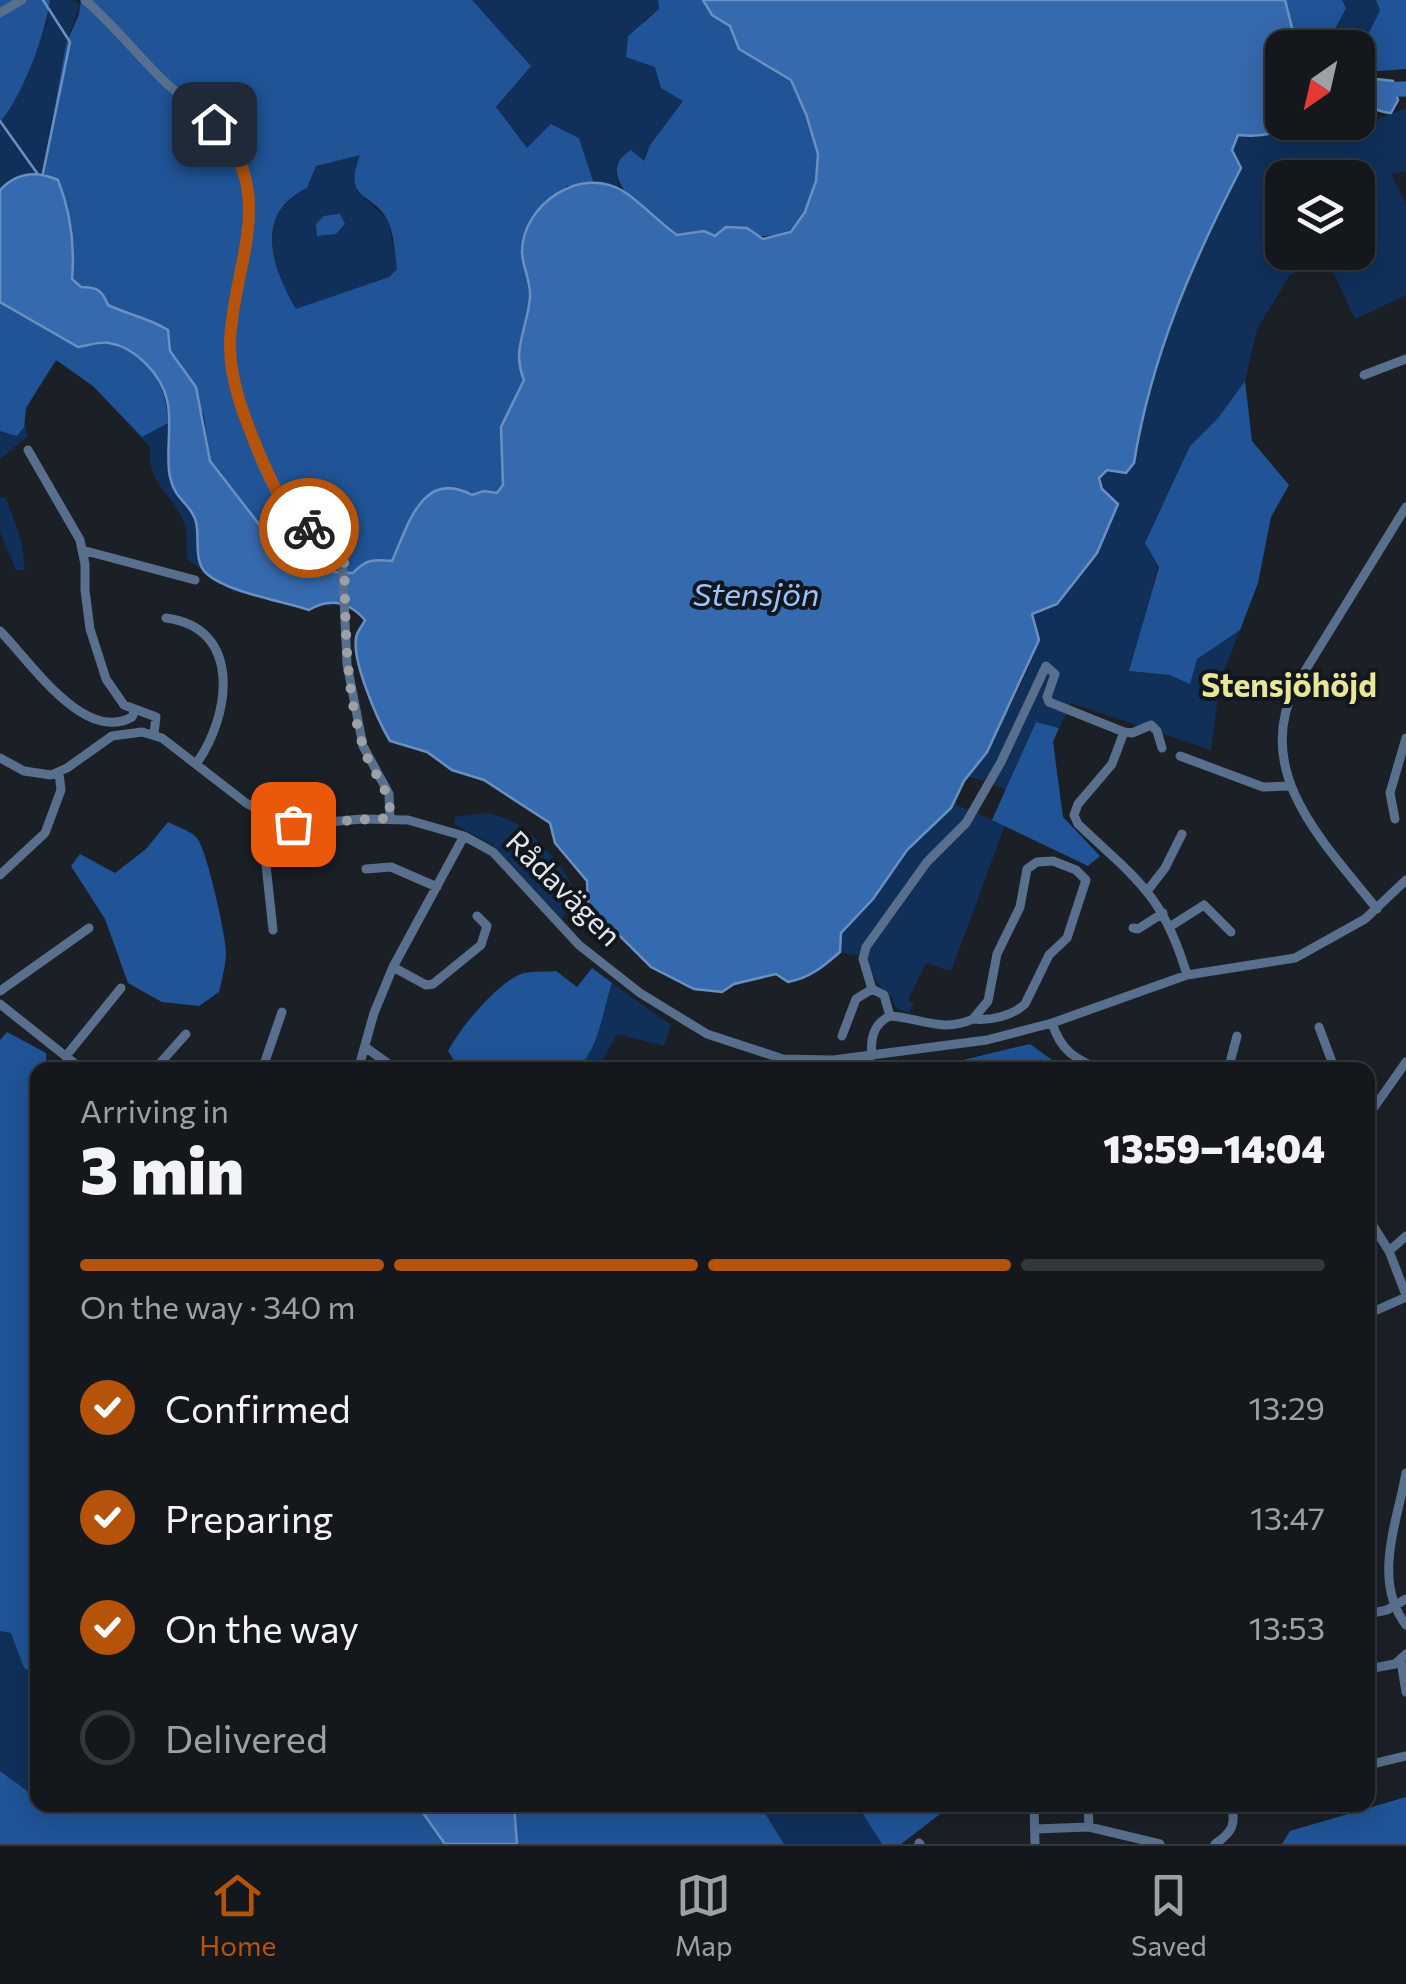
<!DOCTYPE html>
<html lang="en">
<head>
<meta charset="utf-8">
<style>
  :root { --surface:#14181d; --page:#21252a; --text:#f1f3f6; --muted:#9da0a4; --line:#33373b; --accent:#b45309 }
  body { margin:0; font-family:Commissioner,sans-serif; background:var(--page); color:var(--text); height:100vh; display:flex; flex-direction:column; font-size:38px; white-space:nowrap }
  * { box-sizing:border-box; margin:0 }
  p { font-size:32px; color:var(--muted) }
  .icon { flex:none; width:55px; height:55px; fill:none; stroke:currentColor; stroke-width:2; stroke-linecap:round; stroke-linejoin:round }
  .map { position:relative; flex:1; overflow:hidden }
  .side { position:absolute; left:30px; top:1062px; width:1345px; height:750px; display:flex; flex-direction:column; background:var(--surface); border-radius:20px; box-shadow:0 5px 25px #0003,0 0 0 2px var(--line) }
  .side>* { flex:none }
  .needle { width:65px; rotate:214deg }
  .buttons { position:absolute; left:1265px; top:30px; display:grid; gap:20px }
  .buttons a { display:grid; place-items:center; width:110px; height:110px; border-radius:20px; background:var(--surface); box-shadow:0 5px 25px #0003,0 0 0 2px var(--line); font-size:50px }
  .pin { position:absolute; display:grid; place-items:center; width:85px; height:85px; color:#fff; margin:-42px; border-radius:20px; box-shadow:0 5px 15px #0006 }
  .courier { position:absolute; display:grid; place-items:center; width:100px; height:100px; margin:-50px; border:8px solid #b45309; border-radius:50%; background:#fff; color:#222; box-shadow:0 2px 12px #0007 }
  .overview em { font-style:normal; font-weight:800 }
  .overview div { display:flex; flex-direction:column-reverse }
  .overview { display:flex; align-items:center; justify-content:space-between; height:170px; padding:0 50px }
  h1 { font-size:65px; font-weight:800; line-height:75px }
  .bar { display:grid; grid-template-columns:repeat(4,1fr); gap:15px 10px; align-content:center; height:120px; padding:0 50px }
  .bar i { height:12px; border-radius:8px; background:var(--line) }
  .bar .active { background:var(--accent) }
  .bar p { grid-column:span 4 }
  ol { padding:0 50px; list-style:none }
  li { display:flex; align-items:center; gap:30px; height:110px }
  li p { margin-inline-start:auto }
  li .icon { padding:10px; border-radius:50%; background:var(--accent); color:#fff; stroke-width:4 }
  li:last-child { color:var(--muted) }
  li i { width:55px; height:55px; border:5px solid var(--line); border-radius:50% }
  .tab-bar { display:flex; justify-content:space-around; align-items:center; height:140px; border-top:2px solid var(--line); background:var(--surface); font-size:28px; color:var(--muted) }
  .tab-bar a { display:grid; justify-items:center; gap:5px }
  .tab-bar .active { color:var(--accent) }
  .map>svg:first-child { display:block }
</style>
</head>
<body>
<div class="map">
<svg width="1406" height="1844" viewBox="0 0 1406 1844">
  <rect width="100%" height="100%" fill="#1b2027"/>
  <path fill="#10305a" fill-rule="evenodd" d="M50 0H74L80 5 66 44 43 173H38L333 559 332 606 234 592 187 559C186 549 188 536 185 526 176 494 147 488 150 447L93 386 57 360C42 380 16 410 28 436L0 459V193L3 185 0 190V122L29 67 47 22Z
    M472 0H658L659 9 643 21 655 67 683 101 650 145 643 162 616 172 620 189 594 184 579 138 552 124 527 149 496 107 530 66Z
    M1342 0H1376L1380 9 1358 55V48H1326L1346 8Z
    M1406 108V171L1391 174 1406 204V295L1355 319 1326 257 1290 275 1257 329 1245 381 1218 418 1190 446 1130 671 1170 675 1240 630 1220 681 1211 750 1071 703 1059 728 1036 722 1006 790 991 783 976 813 1005 825 951 971 926 963 908 1000 914 1004 909 1013 896 1008 892 998 877 983 865 957 840 952 841 933 873 899 907 850 951 808 955 797 956 805 969 810 985 781 968 777C984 756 1039 659 1038 636 1037 629 1034 621 1032 614L1102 489 1099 478 1107 469 1134 463C1151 357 1192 263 1241 168L1232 150 1238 134 1255 137 1276 134 1293 123 1370 122ZM1282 178H1358V252H1282Z
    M361 154 357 191 388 220 398 269 389 277 295 310C272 270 255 212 307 187L316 166Z
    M0 497 6 498 21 540 25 570H16L0 532Z
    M487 813C497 816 508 818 517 824 532 833 571 872 572 889 572 900 567 911 562 919L493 845 454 824 455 817Z
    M612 983 671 1025 664 1046 617 1034 597 1070H577C600 1046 602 1013 612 983Z
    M0 1631 11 1632 24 1667 37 1674V1798L0 1771Z
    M760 1805H857L882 1844H784Z"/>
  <path fill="#205497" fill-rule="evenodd" d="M0 0H50C45 35 23 95 0 122Z
    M81 0H472L531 66 496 107 527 148 551 124 579 138 594 184 567 186 544 202 531 221 522 251 530 299 519 367 524 380 501 427 503 484 497 493 484 491 472 495 459 488 401 541 392 561C374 559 366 559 353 573L334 572 326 564 272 541 210 461 204 415 148 318 133 317 108 305C102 290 97 287 81 287L71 279C75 243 68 214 58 180L43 173 66 44 79 14ZM360 155C342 203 373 191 388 221 394 234 395 255 397 269L389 277 296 309C272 269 253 213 307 188L316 166Z
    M658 0H703L712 15 730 26 739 49 791 79 806 114 818 154 816 181 805 212 791 232C745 243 718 229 677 235 654 220 588 176 631 150L644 161 650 145 683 101 661 88 655 67 626 57 628 36 659 9Z
    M1285 0H1342L1346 8 1326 47H1297Z
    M1376 0H1406V69L1366 72 1362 79 1358 77V55L1380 10Z
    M340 214 345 224 336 234 317 236 316 224 324 216Z
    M0 302 78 347C88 346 101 341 111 343 149 353 167 387 168 423L142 437 93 386 56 360 26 408 24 427 17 436 0 431Z
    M1245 381 1252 441 1289 485 1271 517 1258 583 1240 630 1197 659 1190 684 1170 675 1129 671 1159 567 1145 543 1190 446 1218 418Z
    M1036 722 1059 728 1053 742 1063 817 1100 856 1088 866 992 820Z
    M168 822C177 827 189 830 196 837 206 845 226 936 226 952 226 965 222 979 219 992L199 1006 162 1002 128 983 105 919 71 866 80 854 115 873 146 849Z
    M592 968 612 983C602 1013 600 1046 577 1070H460L448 1051C460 1028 499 980 524 973 534 971 546 972 556 971L577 987Z
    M7 1032 46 1053 47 1070H38L37 1674 24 1668 11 1633 0 1631V1040Z
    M1030 1044 1066 1070H935L938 1066Z
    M0 1771 37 1798 38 1805H47L55 1811 59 1805H423L421 1810 445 1844H0Z
    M1406 1797V1844H1282L1290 1831Z
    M514 1805H760L784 1844H517Z
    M857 1805H941L944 1811 901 1844H882Z"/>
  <path fill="#366aae" stroke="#6a90c1" stroke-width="2.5" d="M703 0H1285L1297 47 1282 48V122L1293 123C1274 135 1260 137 1238 135L1232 150 1241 168C1192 263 1151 357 1134 463L1126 473 1107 470 1099 478 1102 489 1118 504 1097 553 1057 604 1032 614 1039 640 987 752 964 781 951 808 907 850 873 899 841 933 840 952C824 966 810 978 788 982L776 974 734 984 722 992 694 989 651 967 619 935 608 931 588 903 587 881 555 843 550 823 484 780 452 770 427 752 390 741C378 721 349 656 357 634 359 629 363 625 365 620 349 602 331 597 309 610 282 601 227 592 207 574 193 562 200 539 196 522 191 503 175 501 170 477 165 452 173 424 167 400 161 374 135 347 109 343 100 341 87 346 78 347L0 302V190C17 172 36 170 58 180 71 213 75 244 72 279L81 287C97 287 102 290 108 305 129 315 149 318 168 330L170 351 196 387 210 461 272 541 326 564 334 572 353 573C366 559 374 559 392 561 408 526 422 468 472 495L484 491 497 493 503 485 501 427 524 380C511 350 528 327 530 297 531 281 522 266 522 251 523 204 581 165 623 191 642 203 658 222 677 235L704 231 715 236 726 227 747 228 763 239 791 232 805 212 816 181 818 154 806 114 791 80 739 49 730 26 712 15Z
    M1358 77 1393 81 1398 100 1391 113C1374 112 1369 103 1358 103Z
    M423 1805H514L517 1844H445L421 1810Z"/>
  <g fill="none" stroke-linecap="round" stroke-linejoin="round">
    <path stroke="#6a90c1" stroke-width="2.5" d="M0 121 37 173
      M43 173 70 42 43 0"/>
    <path stroke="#366aae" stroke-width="15" d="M1358 90 1406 89"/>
    <path stroke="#586f8d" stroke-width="9" d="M85 0C114 25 137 55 165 82 191 106 224 126 240 158 266 215 235 280 230 339 228 380 260 472 284 505 300 526 326 535 342 555L347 664 363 746 389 794 390 819
      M0 13 22 0
      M1364 375 1406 359
      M28 450 80 540 85 564V590L90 629 106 679 124 705 156 717 154 734
      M82 550 195 580
      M166 618C244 628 230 717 196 764
      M0 631C30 661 84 744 132 717L135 710
      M1124 732 1112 764 1078 804 1074 815 1078 824C1136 879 1163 894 1187 975
      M1180 756 1263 787 1290 786
      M0 758 24 771 51 775 67 768 112 736 142 732 162 738 246 803 279 821 306 824 362 819 408 820 464 836 493 852 579 945 640 993 707 1034 783 1059 833 1060 987 1040 1052 1023 1187 975 1295 958 1365 919 1406 880
      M267 816 263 837 273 930
      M1395 819 1390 793 1406 738
      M1053 861 1076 870 1086 880 1067 938 1049 955 1025 1004C1012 1016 990 1021 973 1019L988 1001 997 954 1020 907 1027 869 1037 862Z
      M366 869 391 867 437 887
      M0 875 45 833 61 790 59 773
      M1148 890 1165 868 1182 834
      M1377 909C1326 845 1252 774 1295 687L1406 507
      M1171 926 1204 905 1231 932
      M1133 928 1138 929 1163 913
      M393 967 426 985 433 984 481 945 487 926 477 916
      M872 989 863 959 866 947 927 862 966 823 1001 762 1046 666 1055 674 1047 697 1049 702 1124 732 1132 733 1151 725 1157 731 1162 748
      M872 989 884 995 890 1016C873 1024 870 1039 872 1056
      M0 991 89 928
      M0 1004 83 1070
      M890 1016C921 1018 942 1033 973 1019
      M1052 1023C1061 1051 1075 1059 1101 1070
      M1319 1027 1335 1070
      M842 1036 856 999 872 989
      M365 1047 397 1070
      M66 1056 121 988
      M154 1070 186 1034
      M262 1070 282 1012
      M358 1070 374 1013 393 967 464 836
      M593 1070 602 1067 623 1070
      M1228 1070 1237 1036
      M1368 1116 1406 1062
      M1368 1218 1389 1251 1406 1295
      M1389 1251 1406 1236
      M1368 1314 1406 1297
      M1406 1473C1397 1523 1372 1581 1406 1625
      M1368 1614 1387 1610 1406 1599
      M1401 1661 1406 1692
      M1368 1669 1395 1664 1406 1654
      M1368 1765 1406 1756
      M1034 1805 1035 1844
      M1088 1805 1089 1827
      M1035 1829 1089 1827 1160 1844
      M919 1843 920 1844
      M1215 1844C1231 1833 1237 1825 1231 1805"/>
  </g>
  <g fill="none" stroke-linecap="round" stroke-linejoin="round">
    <path stroke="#9da1a7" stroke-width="10" stroke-dasharray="0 18" d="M293 824 390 818C392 788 371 774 363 746 344 685 346 622 344 558L338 550 309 528"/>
    <path stroke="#b45309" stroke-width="12" d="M214 124C280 194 233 262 230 342 229 380 245 419 259 453 272 482 282 509 309 528"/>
  </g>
  <g text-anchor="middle" stroke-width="8" stroke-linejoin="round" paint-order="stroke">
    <g font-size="30" fill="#e3e7ec" stroke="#12171e">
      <text transform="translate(563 889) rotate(45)" y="10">Rådavägen</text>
    </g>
    <g font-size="32" font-style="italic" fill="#9ac3fb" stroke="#12171e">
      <text x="756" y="606">Stensjön</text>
    </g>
    <g font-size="32" font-weight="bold" fill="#eae697" stroke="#12171e">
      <text x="1289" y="697">Stensjöhöjd</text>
    </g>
  </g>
</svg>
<div class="buttons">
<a><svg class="needle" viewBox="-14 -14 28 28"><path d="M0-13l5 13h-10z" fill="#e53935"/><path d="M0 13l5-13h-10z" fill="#9da0a4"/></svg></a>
<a><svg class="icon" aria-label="layers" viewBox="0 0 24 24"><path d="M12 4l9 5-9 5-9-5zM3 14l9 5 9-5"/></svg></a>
</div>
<div class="pin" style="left:293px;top:824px;background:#ea580c"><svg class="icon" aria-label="bag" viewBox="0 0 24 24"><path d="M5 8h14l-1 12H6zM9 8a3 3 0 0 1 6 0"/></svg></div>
<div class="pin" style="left:214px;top:124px;background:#1f2937"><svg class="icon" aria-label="home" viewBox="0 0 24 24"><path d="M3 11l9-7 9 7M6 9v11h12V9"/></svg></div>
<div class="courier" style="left:309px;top:528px"><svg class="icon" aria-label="bike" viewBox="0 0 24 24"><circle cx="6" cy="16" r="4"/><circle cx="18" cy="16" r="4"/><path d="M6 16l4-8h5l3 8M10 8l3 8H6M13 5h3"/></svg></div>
<section class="side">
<div class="overview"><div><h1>3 min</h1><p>Arriving in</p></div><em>13:59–14:04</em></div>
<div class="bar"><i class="active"></i><i class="active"></i><i class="active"></i><i></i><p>On the way · 340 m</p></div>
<ol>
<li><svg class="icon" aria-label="check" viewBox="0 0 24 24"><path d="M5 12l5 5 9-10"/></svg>Confirmed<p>13:29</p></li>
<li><svg class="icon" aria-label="check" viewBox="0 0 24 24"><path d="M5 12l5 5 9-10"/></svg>Preparing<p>13:47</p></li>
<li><svg class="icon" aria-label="check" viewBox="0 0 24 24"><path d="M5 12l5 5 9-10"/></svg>On the way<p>13:53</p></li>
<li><i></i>Delivered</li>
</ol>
</section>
</div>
<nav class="tab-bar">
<a class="active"><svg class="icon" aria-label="home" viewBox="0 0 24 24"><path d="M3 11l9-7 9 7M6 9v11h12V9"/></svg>Home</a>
<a><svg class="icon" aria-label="map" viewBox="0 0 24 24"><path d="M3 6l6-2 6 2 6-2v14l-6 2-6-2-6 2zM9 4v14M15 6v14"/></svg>Map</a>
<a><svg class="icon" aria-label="saved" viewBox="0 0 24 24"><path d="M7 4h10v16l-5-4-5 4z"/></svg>Saved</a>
</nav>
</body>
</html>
